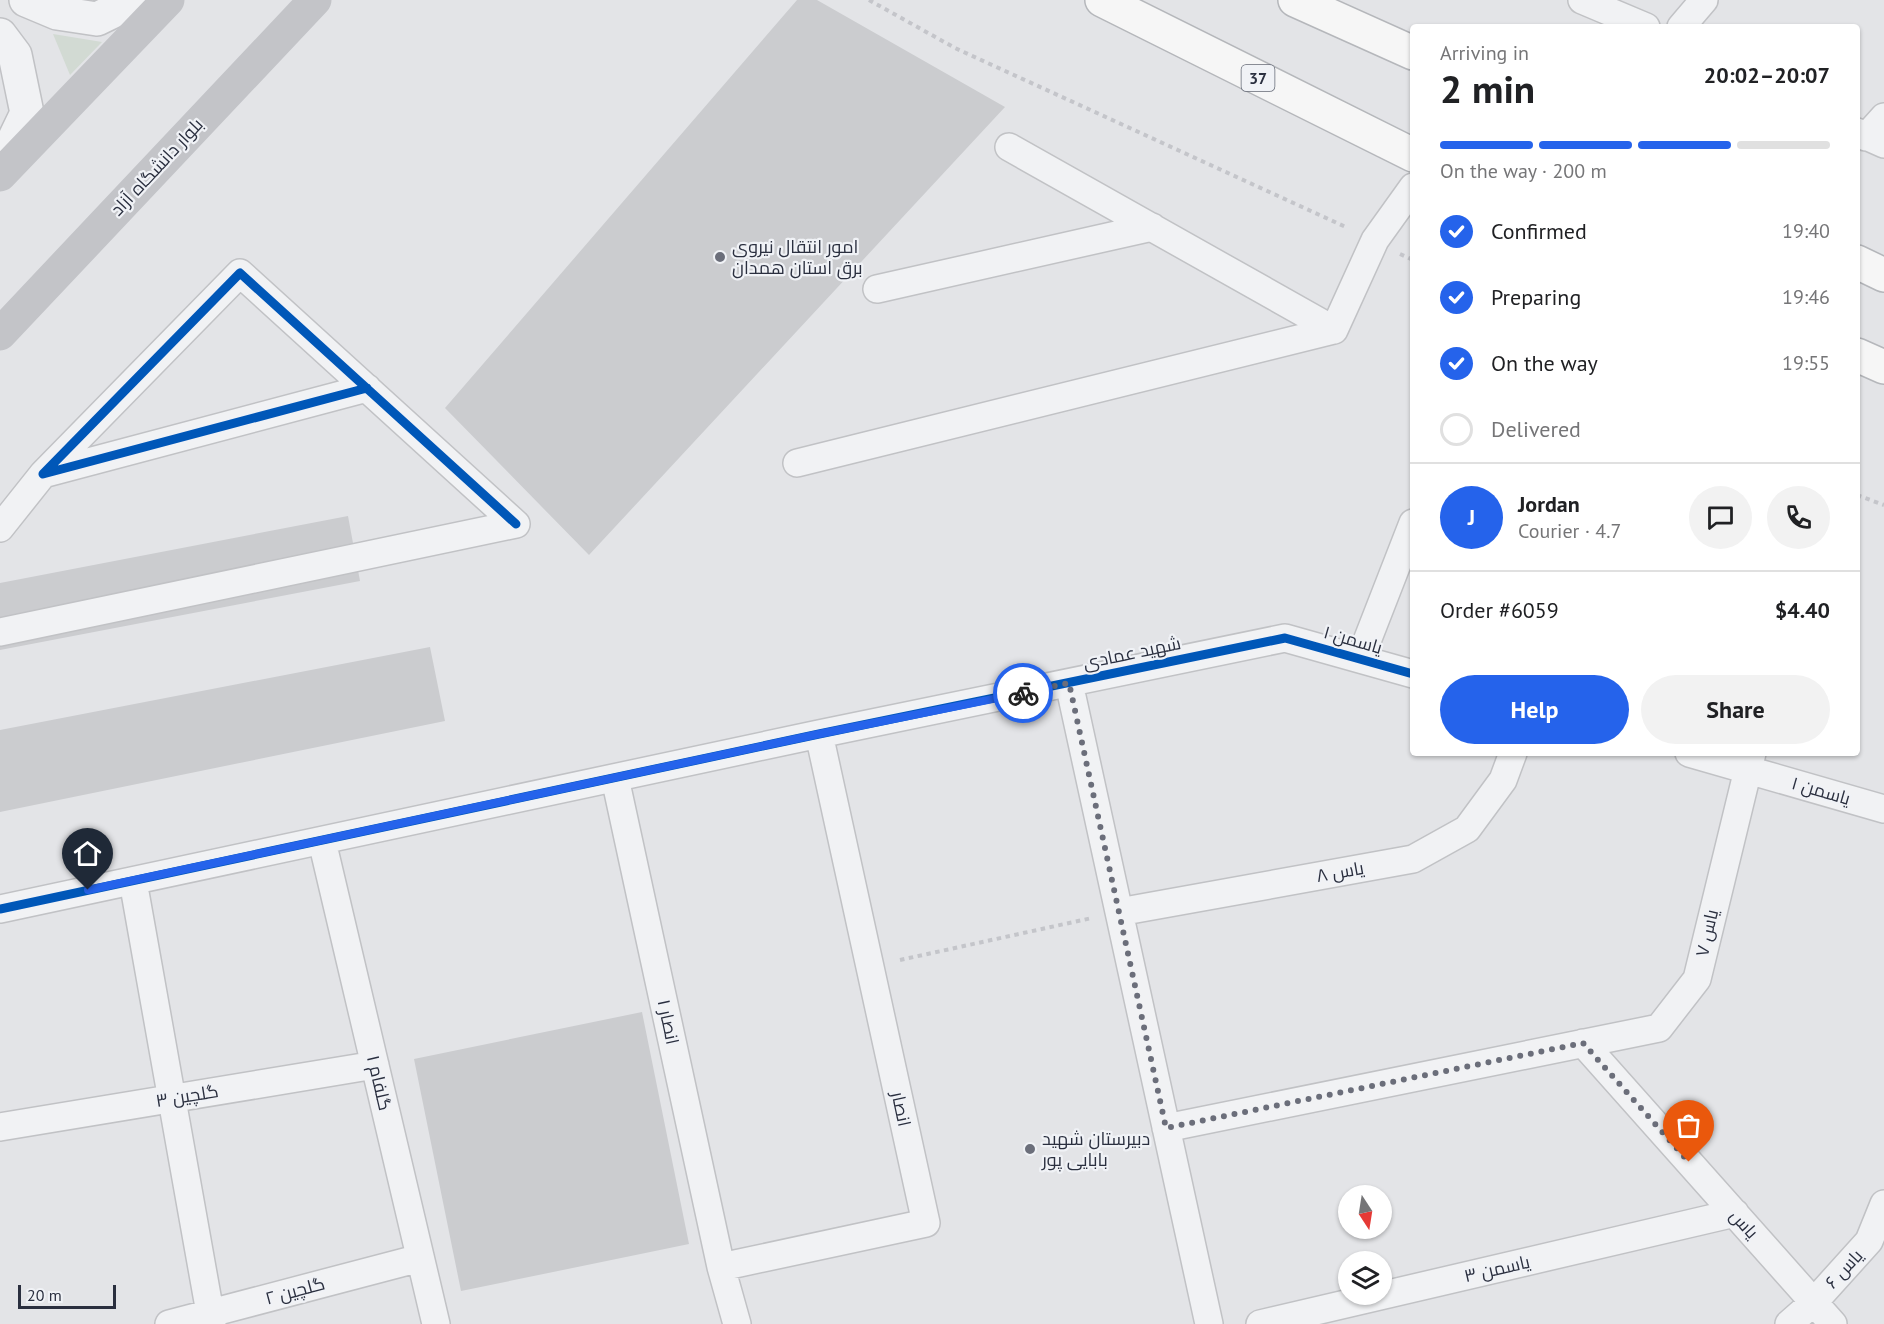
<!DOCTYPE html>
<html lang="en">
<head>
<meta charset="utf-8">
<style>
  :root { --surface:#fff; --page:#f2f2f2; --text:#202124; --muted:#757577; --line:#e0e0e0; --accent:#2563eb }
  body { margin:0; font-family:"PT Sans",Cairo,sans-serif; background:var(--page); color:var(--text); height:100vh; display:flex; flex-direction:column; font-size:22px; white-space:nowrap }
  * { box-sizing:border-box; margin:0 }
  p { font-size:20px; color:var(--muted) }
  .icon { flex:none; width:33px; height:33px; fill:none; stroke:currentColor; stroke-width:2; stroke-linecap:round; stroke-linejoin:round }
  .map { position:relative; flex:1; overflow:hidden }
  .side { position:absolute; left:1410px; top:24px; width:450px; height:732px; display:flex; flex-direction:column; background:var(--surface); border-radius:6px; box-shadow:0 2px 4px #0004 }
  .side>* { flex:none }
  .needle { width:39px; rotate:168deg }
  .controls { position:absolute; left:1338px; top:1185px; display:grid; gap:12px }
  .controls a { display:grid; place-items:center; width:54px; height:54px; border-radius:50%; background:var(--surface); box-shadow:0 2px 4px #0004; font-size:30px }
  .scale { position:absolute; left:18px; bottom:15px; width:98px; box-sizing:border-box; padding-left:6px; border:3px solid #2a2f3f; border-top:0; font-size:16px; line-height:21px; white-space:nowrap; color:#2a2f3f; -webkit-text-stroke:4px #f0f2f6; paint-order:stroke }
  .pin { position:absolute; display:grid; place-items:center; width:51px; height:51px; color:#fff; margin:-62px -26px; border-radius:50% 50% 50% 0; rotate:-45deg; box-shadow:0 0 6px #0007 }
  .pin .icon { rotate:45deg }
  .courier { position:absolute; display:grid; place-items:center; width:60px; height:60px; margin:-30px; border:4px solid #2563eb; border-radius:50%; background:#fff; color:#222; box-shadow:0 2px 8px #0007 }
  .headline em { font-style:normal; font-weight:700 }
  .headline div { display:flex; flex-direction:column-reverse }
  .headline { display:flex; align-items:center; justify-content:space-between; height:102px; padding:0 30px }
  h1 { font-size:39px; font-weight:700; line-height:45px }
  .bar { display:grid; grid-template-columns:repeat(4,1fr); gap:9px 6px; align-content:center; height:72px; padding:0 30px }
  .bar i { height:8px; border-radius:4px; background:var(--line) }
  .bar .active { background:var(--accent) }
  .bar p { grid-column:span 4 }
  .line { display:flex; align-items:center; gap:15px; padding:0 30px; border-top:2px solid var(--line) }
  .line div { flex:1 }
  .round { display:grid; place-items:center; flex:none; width:63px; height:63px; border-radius:32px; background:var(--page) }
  ol { padding:0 30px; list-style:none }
  li { display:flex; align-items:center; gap:18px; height:66px }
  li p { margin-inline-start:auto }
  li .icon { padding:6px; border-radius:50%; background:var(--accent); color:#fff; stroke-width:4 }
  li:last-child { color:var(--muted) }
  li i { width:33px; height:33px; border:3px solid var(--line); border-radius:50% }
  .button { display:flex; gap:12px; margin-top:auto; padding:12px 30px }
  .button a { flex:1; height:69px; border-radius:36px; background:var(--accent); color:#fff; font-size:24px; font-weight:700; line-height:69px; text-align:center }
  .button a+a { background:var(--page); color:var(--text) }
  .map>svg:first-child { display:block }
</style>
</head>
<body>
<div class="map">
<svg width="1884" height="1324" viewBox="0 0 1884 1324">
  <rect width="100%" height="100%" fill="#e3e4e7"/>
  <path fill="#d2dad3" d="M53 34 102 42 70 75Z"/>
  <path fill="#cbcccf" d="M797 0H817L1005 107 589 555 445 408Z
    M348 516 360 581 0 650V583Z
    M430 647 445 721 0 812V730Z
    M642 1012 689 1244 461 1291 414 1059Z"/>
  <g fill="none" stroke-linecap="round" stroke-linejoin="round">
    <g stroke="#c1c2c5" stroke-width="30">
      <path id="minor" d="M1582 0 1646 27
        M1681 27 1704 0
        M1857 132 1884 144
        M1866 137 1884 117
        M877 289 1152 227
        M1334 330 1375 240 1413 187
        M367 388 43 474 240 273 516 524
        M797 463 1334 330 1009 147
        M0 528 43 474
        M0 632 516 524
        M1360 659 1413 523
        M1069 683 1209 1324
        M1689 753 1884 809
        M615 778 721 1267
        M322 841 436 1324
        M133 881 212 1324
        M0 909 819 734 1285 638 1413 674
        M1119 912 1413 859 1467 829 1503 780 1513 753
        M1583 1043 1833 1324
        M0 1127 375 1065
        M1166 1128 1659 1028 1697 979 1752 753
        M169 1324 420 1258
        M737 1324 721 1267 926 1223 819 734
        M1260 1324 1735 1213
        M1789 1324 1814 1302 1869 1241 1884 1204"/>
    </g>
    <g stroke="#c1c2c5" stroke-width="36">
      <path id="tertiary" d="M26 0 57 13 97 19 136 0
        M0 35 15 55 27 113 0 169"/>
    </g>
    <g stroke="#b5b7bb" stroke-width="36">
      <path id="trunk" d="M1102 0 1413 155
        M1295 0 1413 53
        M1857 262 1884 275
        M1857 355 1884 367"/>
    </g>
    <path stroke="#c4c5ca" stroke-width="4" stroke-dasharray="4.5 4.5" stroke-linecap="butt" d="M869 0 955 48 1348 228
      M1400 254 1413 260
      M1857 495 1884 505
      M900 960 1092 918"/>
    <use href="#minor" stroke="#f1f2f4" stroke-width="27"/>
    <use href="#tertiary" stroke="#f1f2f4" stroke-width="33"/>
    <path stroke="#c3c4c8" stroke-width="33" d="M0 175 168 0
      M0 334 315 0"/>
    <use href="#trunk" stroke="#f6f6f6" stroke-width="33"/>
    <g stroke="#f0f2f6" stroke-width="13">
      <path id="cycleway" d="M367 388 43 474 240 273 516 524
        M0 909 819 734 1285 638 1413 674"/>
    </g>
    <use href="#cycleway" stroke="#0057b8" stroke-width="9"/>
  </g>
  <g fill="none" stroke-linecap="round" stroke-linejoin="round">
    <path stroke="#6b6e7a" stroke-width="6" stroke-dasharray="0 10.8" d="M1023 693 1069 683 1166 1128 1583 1043 1689 1162"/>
    <path stroke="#2563eb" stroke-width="8" d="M88 890 819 734 1023 693"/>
  </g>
  <g fill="#6b6e7a" stroke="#f0f2f6" stroke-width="2">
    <circle cx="720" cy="257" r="6"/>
    <circle cx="1030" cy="1149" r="6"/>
  </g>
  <g text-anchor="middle" stroke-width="4.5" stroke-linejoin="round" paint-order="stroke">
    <rect fill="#f0f2f6" stroke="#656a76" stroke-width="1.5" x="1241.5" y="65" width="33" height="26" rx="4.5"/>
    <g font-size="16" font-weight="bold" fill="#2a2f3f">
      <text x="1258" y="84">37</text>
    </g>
    <g font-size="18" fill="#2a2f3f" stroke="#f0f2f6">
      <text transform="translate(157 167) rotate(-47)" y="6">بلوار دانشگاه آزاد</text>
      <text transform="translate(1353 640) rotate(16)" y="6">یاسمن ۱</text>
      <text transform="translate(1132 653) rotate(-12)" y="6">شهید عمادی</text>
      <text transform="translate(1821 791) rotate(16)" y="6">یاسمن ۱</text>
      <text transform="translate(1340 872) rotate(-10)" y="6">یاس ۸</text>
      <text transform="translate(1707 933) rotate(-77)" y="6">یاس ۷</text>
      <text transform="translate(668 1022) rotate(78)" y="6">انصار ۱</text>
      <text transform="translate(379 1083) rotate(77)" y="6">گلفام ۱</text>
      <text transform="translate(187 1096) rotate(-9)" y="6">گلچین ۳</text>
      <text transform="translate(901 1109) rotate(78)" y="6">انصار</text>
      <text transform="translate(1744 1224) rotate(48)" y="6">یاس</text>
      <text transform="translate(1497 1269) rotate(-13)" y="6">یاسمن ۳</text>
      <text transform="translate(1844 1269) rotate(-47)" y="6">یاس ۶</text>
      <text transform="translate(295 1291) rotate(-15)" y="6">گلچین ۲</text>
    </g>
    <g font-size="18" fill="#2a2f3f" stroke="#f0f2f6" text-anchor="start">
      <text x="732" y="253">امور انتقال نیروی<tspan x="732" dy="21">برق استان همدان</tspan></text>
      <text x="1042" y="1145">دبیرستان شهید<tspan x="1042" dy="21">بابایی پور</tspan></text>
    </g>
  </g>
</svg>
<div class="controls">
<a><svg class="needle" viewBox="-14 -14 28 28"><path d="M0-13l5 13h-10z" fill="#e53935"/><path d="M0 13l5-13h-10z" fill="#757577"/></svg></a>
<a><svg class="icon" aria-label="layers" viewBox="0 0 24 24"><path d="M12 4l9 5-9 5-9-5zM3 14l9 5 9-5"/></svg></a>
</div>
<div class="scale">20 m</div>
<div class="pin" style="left:1689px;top:1162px;background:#ea580c"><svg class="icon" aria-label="bag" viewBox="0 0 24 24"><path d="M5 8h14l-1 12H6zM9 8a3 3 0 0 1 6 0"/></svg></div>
<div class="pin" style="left:88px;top:890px;background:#1f2937"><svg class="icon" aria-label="home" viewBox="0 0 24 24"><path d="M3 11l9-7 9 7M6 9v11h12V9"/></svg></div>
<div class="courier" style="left:1023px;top:693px"><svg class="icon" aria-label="bike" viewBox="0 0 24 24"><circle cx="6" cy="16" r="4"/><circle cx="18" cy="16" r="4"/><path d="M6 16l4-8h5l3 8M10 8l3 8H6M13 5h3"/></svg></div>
<section class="side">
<div class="headline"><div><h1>2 min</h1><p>Arriving in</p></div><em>20:02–20:07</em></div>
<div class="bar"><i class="active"></i><i class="active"></i><i class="active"></i><i></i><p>On the way · 200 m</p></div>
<ol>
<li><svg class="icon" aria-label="check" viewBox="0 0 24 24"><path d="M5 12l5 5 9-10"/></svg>Confirmed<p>19:40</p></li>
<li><svg class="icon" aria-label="check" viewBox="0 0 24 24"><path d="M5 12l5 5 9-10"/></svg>Preparing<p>19:46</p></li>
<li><svg class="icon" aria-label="check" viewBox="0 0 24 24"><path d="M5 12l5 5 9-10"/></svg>On the way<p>19:55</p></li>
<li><i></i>Delivered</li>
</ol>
<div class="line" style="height:108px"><b class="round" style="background:var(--accent);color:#fff">J</b><div><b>Jordan</b><p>Courier · 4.7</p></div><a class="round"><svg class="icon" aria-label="chat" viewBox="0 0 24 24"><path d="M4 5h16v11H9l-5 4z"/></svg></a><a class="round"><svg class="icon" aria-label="phone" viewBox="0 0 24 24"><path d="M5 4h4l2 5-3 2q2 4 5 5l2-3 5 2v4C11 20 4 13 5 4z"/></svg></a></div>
<div class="line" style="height:78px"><div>Order #6059</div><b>$4.40</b></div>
<div class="button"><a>Help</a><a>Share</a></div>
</section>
</div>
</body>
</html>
